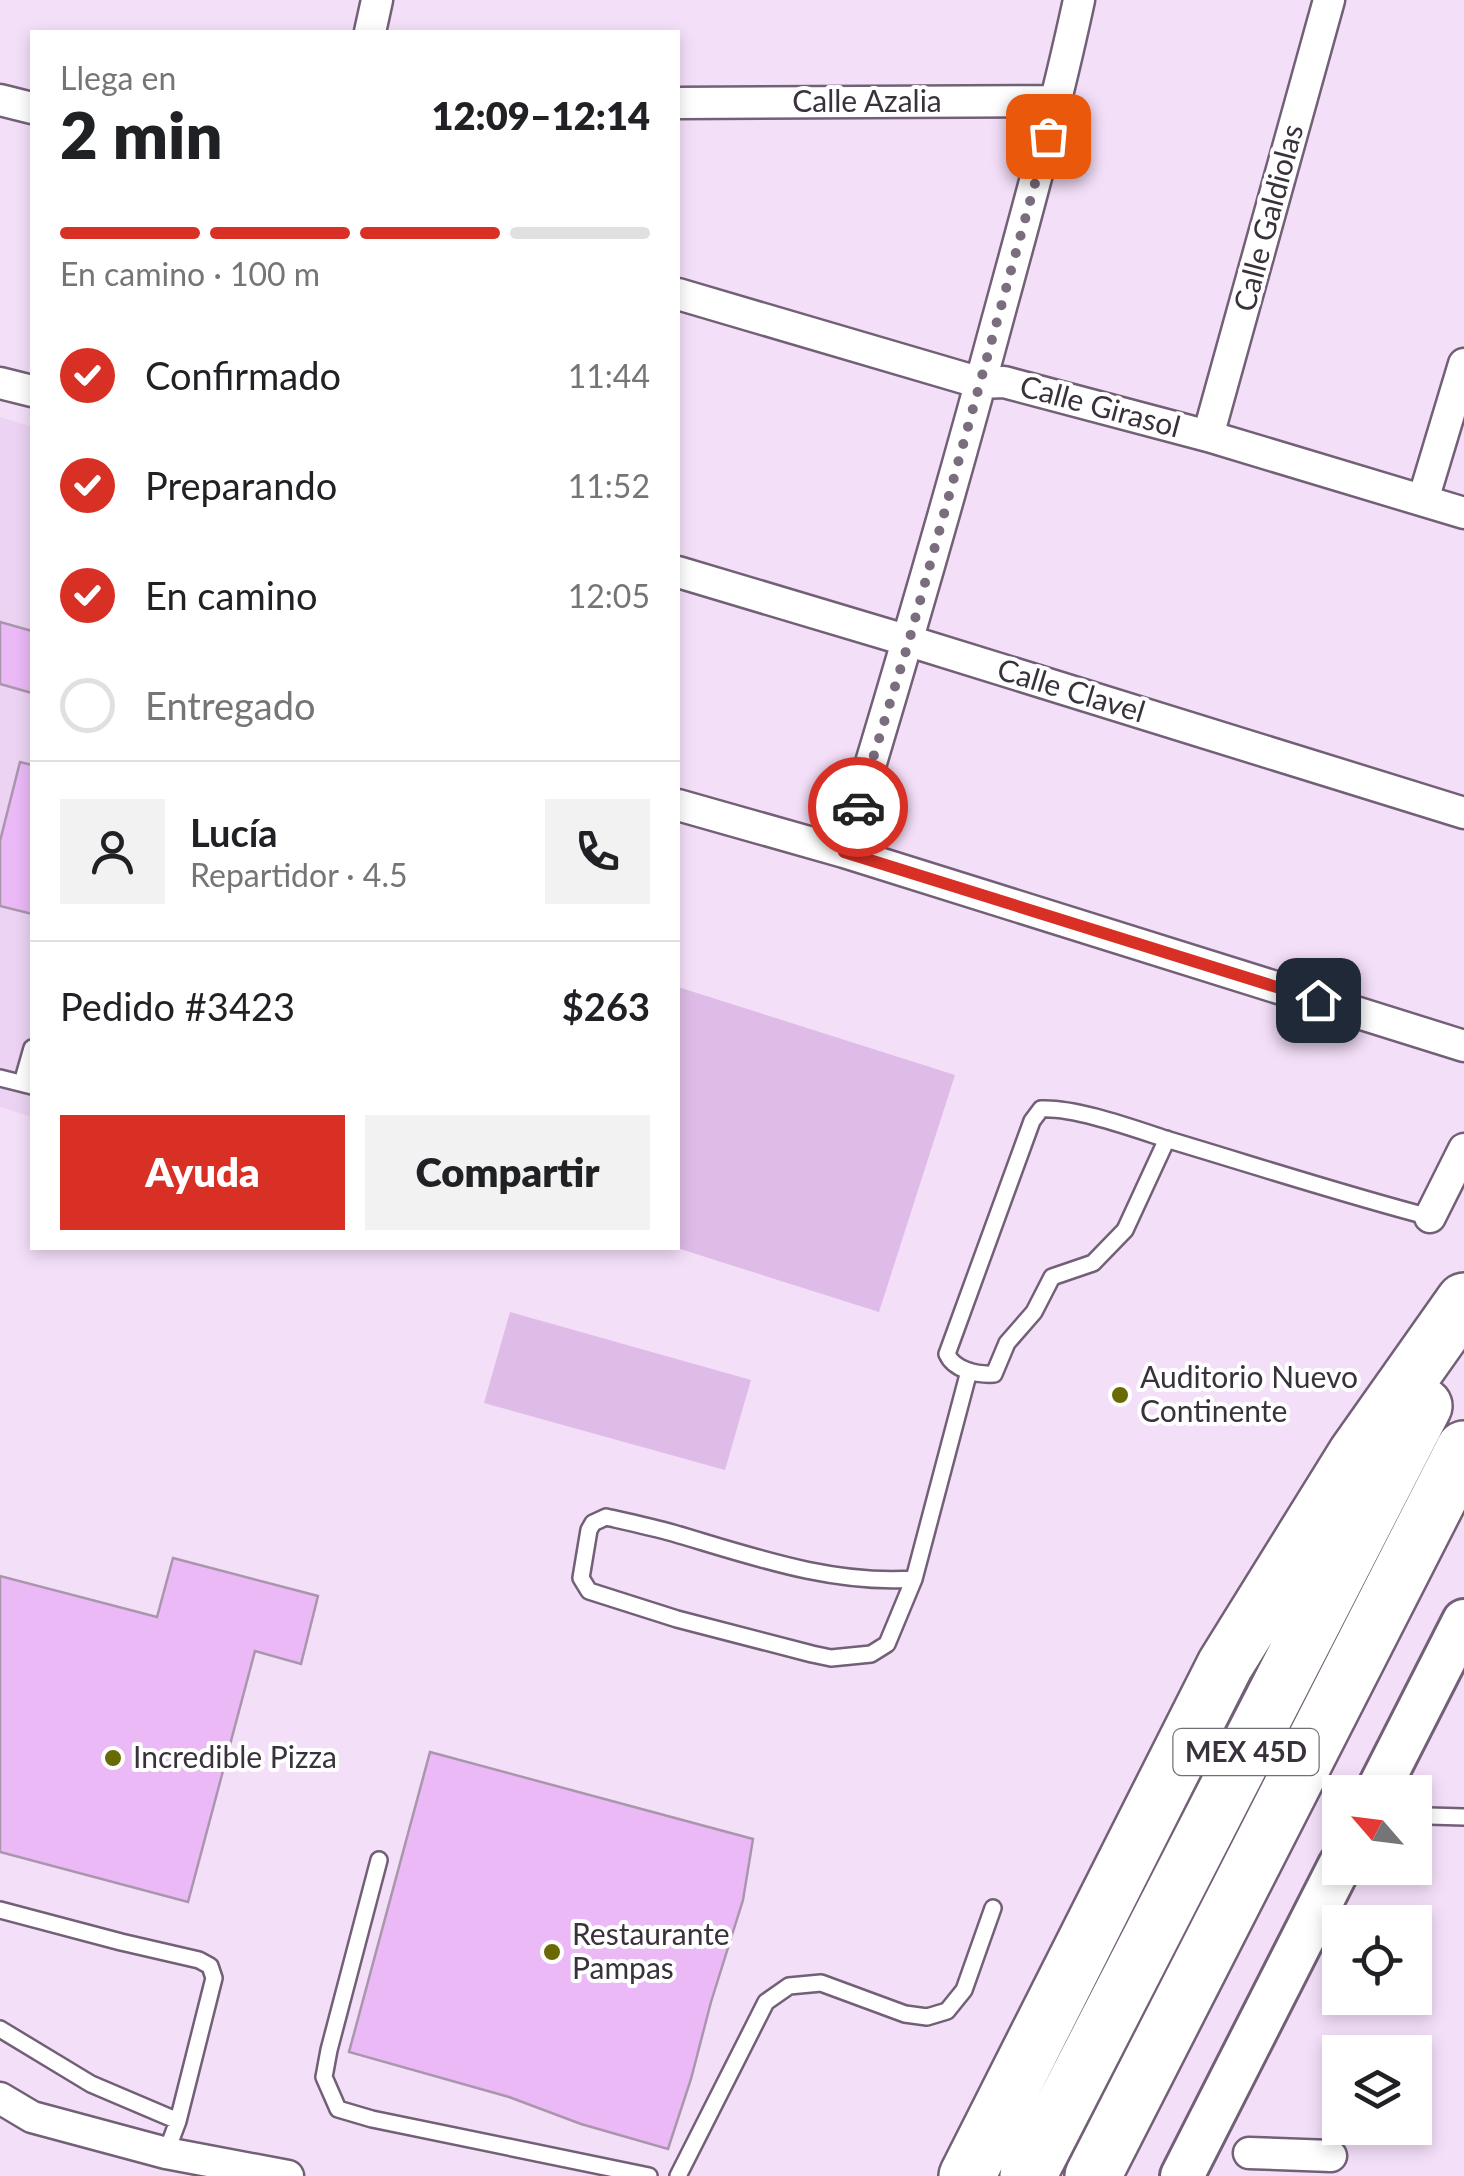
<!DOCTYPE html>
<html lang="es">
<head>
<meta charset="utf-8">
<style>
  :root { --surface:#fff; --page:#f2f2f2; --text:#202124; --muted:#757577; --line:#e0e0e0; --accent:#d93025 }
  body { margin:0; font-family:Lato,sans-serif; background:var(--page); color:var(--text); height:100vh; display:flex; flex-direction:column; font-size:38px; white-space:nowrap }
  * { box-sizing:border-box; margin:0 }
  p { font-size:32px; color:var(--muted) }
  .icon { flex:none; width:55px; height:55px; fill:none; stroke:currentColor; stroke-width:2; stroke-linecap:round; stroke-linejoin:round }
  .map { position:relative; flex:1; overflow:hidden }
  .side { position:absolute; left:30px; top:30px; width:650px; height:1220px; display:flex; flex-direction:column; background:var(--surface); border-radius:0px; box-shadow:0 5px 15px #0003 }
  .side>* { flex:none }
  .needle { width:65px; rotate:298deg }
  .fabs { position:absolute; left:1322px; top:1775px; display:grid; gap:20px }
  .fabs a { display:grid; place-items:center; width:110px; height:110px; border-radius:0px; background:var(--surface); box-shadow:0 5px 15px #0003; font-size:50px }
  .pin { position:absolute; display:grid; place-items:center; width:85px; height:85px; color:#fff; margin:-42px; border-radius:20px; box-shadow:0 5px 15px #0006 }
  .courier { position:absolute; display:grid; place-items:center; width:100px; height:100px; margin:-50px; border:8px solid #d93025; border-radius:50%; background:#fff; color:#222; box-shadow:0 2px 12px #0007 }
  .summary em { font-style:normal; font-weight:800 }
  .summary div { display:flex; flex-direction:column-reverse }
  .summary { display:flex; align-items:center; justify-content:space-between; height:170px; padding:0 30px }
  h1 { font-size:65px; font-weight:800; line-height:75px }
  .bar { display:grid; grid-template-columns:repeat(4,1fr); gap:15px 10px; align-content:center; height:120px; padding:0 30px }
  .bar i { height:12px; border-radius:8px; background:var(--line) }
  .bar .selected { background:var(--accent) }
  .bar p { grid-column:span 4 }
  .line { display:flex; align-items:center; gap:25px; padding:0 30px; border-top:2px solid var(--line) }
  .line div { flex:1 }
  .round { display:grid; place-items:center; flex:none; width:105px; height:105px; border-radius:0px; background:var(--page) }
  ol { padding:0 30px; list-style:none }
  li { display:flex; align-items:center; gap:30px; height:110px }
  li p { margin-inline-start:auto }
  li .icon { padding:10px; border-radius:50%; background:var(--accent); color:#fff; stroke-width:4 }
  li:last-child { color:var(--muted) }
  li i { width:55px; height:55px; border:5px solid var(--line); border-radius:50% }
  .primary-button { display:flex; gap:20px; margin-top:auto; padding:20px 30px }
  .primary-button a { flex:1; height:115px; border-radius:0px; background:var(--accent); color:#fff; font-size:40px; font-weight:800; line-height:115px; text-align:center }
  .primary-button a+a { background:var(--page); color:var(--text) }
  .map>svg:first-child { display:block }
</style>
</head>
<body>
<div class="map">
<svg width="1464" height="2176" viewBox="0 0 1464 2176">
  <rect width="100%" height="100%" fill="#f4dff9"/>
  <path fill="#ecd3f3" d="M0 417 32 427V1117L0 1107Z"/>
  <path fill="#debce7" d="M678 987 955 1075 879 1312 677 1248Z
    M510 1312 751 1380 725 1470 484 1403Z"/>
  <path fill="#eab9f6" stroke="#a996ad" stroke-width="2.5" d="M0 622 32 631V693L0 684Z
    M20 762 32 765V914L0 906V841Z
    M173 1558 318 1596 301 1664 255 1651 188 1902 0 1852V1576L157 1617Z
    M430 1752 753 1839 743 1900 711 2002 691 2079 668 2149 581 2124 509 2097 349 2052Z"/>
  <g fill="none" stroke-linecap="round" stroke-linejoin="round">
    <g stroke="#726076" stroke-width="20">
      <path id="lane" d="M0 1078 32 1086
        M22 1083 32 1048
        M1167 1139 1125 1230 1093 1263 1052 1277 1034 1312 1007 1343 994 1374C977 1375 954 1370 947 1354L1032 1121 1041 1109C1075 1107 1135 1129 1169 1140 1256 1166 1342 1194 1430 1217
        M914 1579C832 1585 751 1556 673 1533 651 1527 628 1522 606 1517L593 1523 589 1530 581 1578 589 1591 677 1619 812 1654 831 1658 871 1654 887 1644 914 1579 969 1371
        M1429 1816 1464 1817
        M379 1860 329 2050 324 2077 338 2109 372 2119 649 2176
        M0 1910 121 1942 199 1960 210 1966 214 1978 178 2121 166 2153
        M0 2029 91 2084 178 2121
        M678 2176 766 2002 789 1986 821 1983 905 2014 927 2017 947 2011 964 1990 993 1908"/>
    </g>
    <g stroke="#726076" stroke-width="35">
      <path id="street" d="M370 32 377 0
        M0 100 32 108
        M678 103 1057 101
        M678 294 981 383 1004 382 1208 436 1464 513
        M0 383 32 391
        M1208 436 1329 0
        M1423 500 1464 364
        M678 572 909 641 1464 813
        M678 805 844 852 1464 1046
        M844 852C898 675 950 497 998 318 1027 212 1056 107 1079 0
        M1430 1217 1464 1149
        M0 2098 32 2117 166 2153 288 2176
        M1249 2153 1331 2156"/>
    </g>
    <g stroke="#726076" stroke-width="48">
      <path id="secondary" d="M1377 1792 1464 1621
        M1182 2176 1340 1865"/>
    </g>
    <g stroke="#726076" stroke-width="60">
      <path id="highway" d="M967 2176 1225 1665 1356 1454 1464 1301
        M1028 2176 1424 1406
        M1093 2176 1464 1449"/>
    </g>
    <use href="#lane" stroke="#fff" stroke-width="15"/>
    <use href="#street" stroke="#fff" stroke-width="30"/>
    <use href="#secondary" stroke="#fff" stroke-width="42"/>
    <use href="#highway" stroke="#fff" stroke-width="55"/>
  </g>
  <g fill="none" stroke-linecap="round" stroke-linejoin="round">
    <path stroke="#7a6e7e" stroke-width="10" stroke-dasharray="0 18" d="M858 807 909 641 1048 136"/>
    <path stroke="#d93025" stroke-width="12" d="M858 807 844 852 1318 1000"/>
  </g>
  <g fill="#696905" stroke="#fff" stroke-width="4">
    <circle cx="1120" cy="1395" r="10"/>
    <circle cx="113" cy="1758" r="10"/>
    <circle cx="552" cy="1952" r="10"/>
  </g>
  <g text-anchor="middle" stroke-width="8" stroke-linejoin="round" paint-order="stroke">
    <rect fill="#fff" stroke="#746f76" stroke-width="2.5" x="1173.5" y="1729" width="145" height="46" rx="8"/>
    <g font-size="28" font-weight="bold" fill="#39313b">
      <text x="1246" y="1762">MEX 45D</text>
    </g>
    <g font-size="30" fill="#39313b" stroke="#fff">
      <text x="867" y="112">Calle Azalia</text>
      <text transform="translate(1269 218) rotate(-75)" y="10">Calle Galdiolas</text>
      <text transform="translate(1100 407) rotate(15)" y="10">Calle Girasol</text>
      <text transform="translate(1071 691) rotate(17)" y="10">Calle Clavel</text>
    </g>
    <g font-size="30" fill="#39313b" stroke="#fff" text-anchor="start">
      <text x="1140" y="1388">Auditorio Nuevo<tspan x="1140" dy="34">Continente</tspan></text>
      <text x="133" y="1768">Incredible Pizza</text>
      <text x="572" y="1945">Restaurante<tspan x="572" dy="34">Pampas</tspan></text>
    </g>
  </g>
</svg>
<div class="fabs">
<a><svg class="needle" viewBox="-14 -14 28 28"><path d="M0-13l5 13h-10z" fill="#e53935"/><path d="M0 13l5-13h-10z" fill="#757577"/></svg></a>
<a><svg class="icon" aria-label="locate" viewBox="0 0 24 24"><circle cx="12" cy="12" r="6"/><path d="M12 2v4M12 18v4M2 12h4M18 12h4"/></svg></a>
<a><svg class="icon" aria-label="layers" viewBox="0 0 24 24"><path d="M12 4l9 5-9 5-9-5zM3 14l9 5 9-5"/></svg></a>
</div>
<div class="pin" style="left:1048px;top:136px;background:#ea580c"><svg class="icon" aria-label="bag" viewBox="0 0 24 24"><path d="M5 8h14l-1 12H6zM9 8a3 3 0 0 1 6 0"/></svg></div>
<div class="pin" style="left:1318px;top:1000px;background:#1f2937"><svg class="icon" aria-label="home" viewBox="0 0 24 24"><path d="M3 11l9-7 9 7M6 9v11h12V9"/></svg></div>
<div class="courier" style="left:858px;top:807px"><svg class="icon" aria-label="car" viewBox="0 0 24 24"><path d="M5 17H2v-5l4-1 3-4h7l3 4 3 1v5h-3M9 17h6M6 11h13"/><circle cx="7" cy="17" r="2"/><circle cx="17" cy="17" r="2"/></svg></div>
<section class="side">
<div class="summary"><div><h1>2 min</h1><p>Llega en</p></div><em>12:09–12:14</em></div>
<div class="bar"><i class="selected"></i><i class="selected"></i><i class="selected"></i><i></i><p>En camino · 100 m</p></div>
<ol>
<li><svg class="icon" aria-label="check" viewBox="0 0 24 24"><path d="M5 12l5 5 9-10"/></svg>Confirmado<p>11:44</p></li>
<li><svg class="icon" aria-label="check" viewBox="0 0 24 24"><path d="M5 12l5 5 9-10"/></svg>Preparando<p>11:52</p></li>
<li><svg class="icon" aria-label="check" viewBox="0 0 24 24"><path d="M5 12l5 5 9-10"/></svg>En camino<p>12:05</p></li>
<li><i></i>Entregado</li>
</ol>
<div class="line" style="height:180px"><a class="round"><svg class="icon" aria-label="person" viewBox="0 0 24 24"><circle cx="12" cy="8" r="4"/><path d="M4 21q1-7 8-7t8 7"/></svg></a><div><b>Lucía</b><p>Repartidor · 4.5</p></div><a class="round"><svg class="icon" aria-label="phone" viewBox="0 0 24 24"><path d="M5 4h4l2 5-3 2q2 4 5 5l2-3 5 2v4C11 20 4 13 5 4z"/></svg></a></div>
<div class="line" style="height:130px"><div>Pedido #3423</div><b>$263</b></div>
<div class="primary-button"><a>Ayuda</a><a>Compartir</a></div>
</section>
</div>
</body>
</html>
